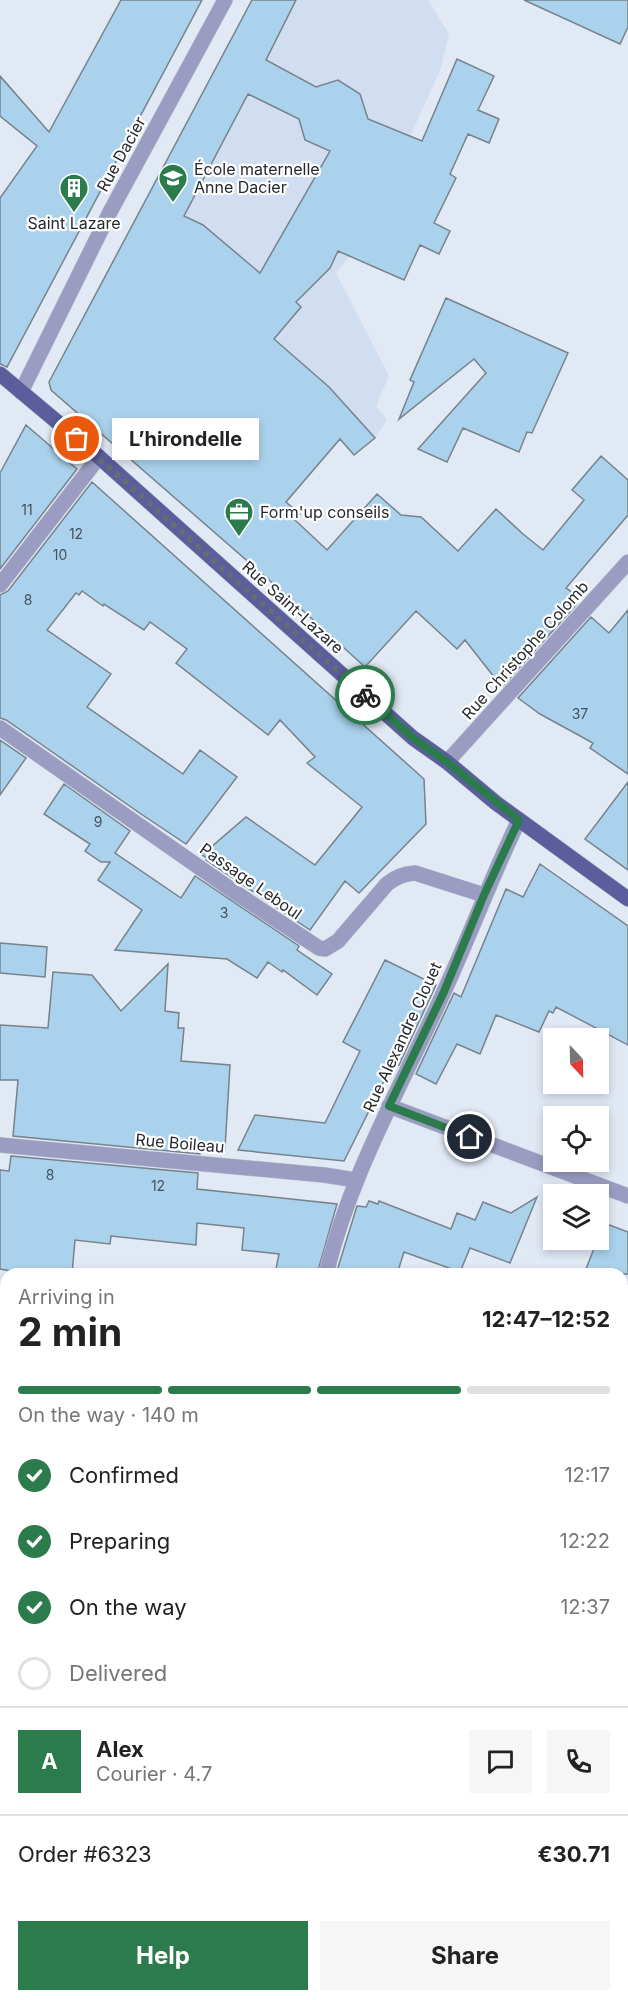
<!DOCTYPE html>
<html lang="en">
<head>
<meta charset="utf-8">
<style>
  :root { --surface:#fff; --page:#f6f6f6; --text:#222; --muted:#767676; --line:#e0e0e0; --accent:#2b7b4c }
  body { margin:0; font-family:Inter,sans-serif; background:var(--page); color:var(--text); height:100vh; display:flex; flex-direction:column; font-size:22px; white-space:nowrap }
  * { box-sizing:border-box; margin:0 }
  p { font-size:20px; color:var(--muted) }
  .icon { flex:none; width:33px; height:33px; fill:none; stroke:currentColor; stroke-width:2; stroke-linecap:round; stroke-linejoin:round }
  .map { position:relative; flex:1; overflow:hidden }
  .side { position:absolute; left:0px; top:1268px; width:628px; height:734px; display:flex; flex-direction:column; background:var(--surface); border-radius:18px 18px 0 0; box-shadow:0 3px 9px #0003 }
  .side>* { flex:none }
  .needle { width:39px; rotate:158deg }
  .buttons { position:absolute; left:543px; top:1028px; display:grid; gap:12px }
  .buttons a { display:grid; place-items:center; width:66px; height:66px; border-radius:0px; background:var(--surface); box-shadow:0 3px 9px #0003; font-size:30px }
  .pin { position:absolute; display:grid; place-items:center; width:51px; height:51px; color:#fff; margin:-26px; border:3px solid #fff; border-radius:50%; box-shadow:0 2px 6px #0007 }
  .courier { position:absolute; display:grid; place-items:center; width:60px; height:60px; margin:-30px; border:4px solid #2b7b4c; border-radius:50%; background:#fff; color:#222; box-shadow:0 2px 8px #0007 }
  .bubble { position:absolute; height:42px; border-radius:0px; background:var(--surface); box-shadow:0 3px 9px #0003; font-size:20px; font-weight:700; line-height:42px; text-align:center }
  .summary em { font-style:normal; font-weight:700 }
  .summary div { display:flex; flex-direction:column-reverse }
  .summary { display:flex; align-items:center; justify-content:space-between; height:102px; padding:0 18px }
  h1 { font-size:39px; font-weight:700; line-height:45px }
  .bar { display:grid; grid-template-columns:repeat(4,1fr); gap:9px 6px; align-content:center; height:72px; padding:0 18px }
  .bar i { height:8px; border-radius:4px; background:var(--line) }
  .bar .active { background:var(--accent) }
  .bar p { grid-column:span 4 }
  .line { display:flex; align-items:center; gap:15px; padding:0 18px; border-top:2px solid var(--line) }
  .line div { flex:1 }
  .round { display:grid; place-items:center; flex:none; width:63px; height:63px; border-radius:0px; background:var(--page) }
  ol { padding:0 18px; list-style:none }
  li { display:flex; align-items:center; gap:18px; height:66px }
  li p { margin-inline-start:auto }
  li .icon { padding:6px; border-radius:50%; background:var(--accent); color:#fff; stroke-width:4 }
  li:last-child { color:var(--muted) }
  li i { width:33px; height:33px; border:3px solid var(--line); border-radius:50% }
  .button { display:flex; gap:12px; margin-top:auto; padding:12px 18px }
  .button a { flex:1; height:69px; border-radius:0px; background:var(--accent); color:#fff; font-size:24px; font-weight:700; line-height:69px; text-align:center }
  .button a+a { background:var(--page); color:var(--text) }
  .map>svg:first-child { display:block }
</style>
</head>
<body>
<div class="map">
<svg width="628" height="2000" viewBox="0 0 628 2000">
  <rect width="100%" height="100%" fill="#e1e9f5"/>
  <path fill="#d1ddf0" d="M252 0H428L449 34 441 68 364 239 336 273 389 376 376 406 387 420 375 438 324 382 273 339 138 216Z"/>
  <path fill="#abd2ed" stroke="#77828b" stroke-width="1.5" fill-rule="evenodd" d="M121 0H202L7 367 0 364V198L37 146 0 116V76L49 132Z
    M252 0H296L266 60 316 87 338 80 360 94 368 119 422 141 457 59 494 76 478 110 499 119 489 143 468 134 450 174 456 178 434 223 450 231 439 254 420 245 404 280 338 251 330 268 296 302 301 307 274 339 329 387 375 438 354 455 340 439 286 502 300 514 295 520 327 550 377 494 401 515 421 517 458 551 496 509 523 534 543 550 584 500 572 490 601 456 628 480V515L566 588 576 595 572 600 577 604 502 687 465 640 457 649 416 611 365 667 268 579 51 390 49 382ZM248 94 299 119 305 140 330 151 260 273 203 225 184 216Z
    M524 0H628V27L620 44Z
    M446 298 568 353 532 433 527 432 519 452 463 428 447 462 418 449 486 373 474 359 399 419 414 382 410 380Z
    M26 425 77 469 0 569V473Z
    M92 482 424 779 426 824 359 893 345 881 310 930 206 860 207 858 202 855 246 817 315 865 362 807 307 763 315 757 280 720 268 735 176 663 187 649 150 622 144 630 104 604 103 606 82 591 79 595 76 593 47 630 111 674 87 707 183 774 200 750 237 777 186 844 141 814 38 742 6 720 0 718V595L8 591Z
    M628 610V774L590 748 593 743 540 714 518 698 591 617 609 633Z
    M0 740 26 758 0 795Z
    M628 782V870L585 839Z
    M64 784 130 831 115 853 181 898 195 876 299 946 297 950 332 974 317 995 283 970 282 972 268 962 257 978 227 959 115 950 142 910 98 880 110 862H101L85 851 90 844 44 814Z
    M540 864 628 926V1045L556 1007 553 1013 549 1011 539 1032 496 1015 480 1054 457 1044 436 1084 416 1074 454 993 461 997 506 889 523 897Z
    M0 943 47 947 45 977 0 973Z
    M385 960 436 985 399 1065 393 1063 344 1161 238 1150 255 1115 325 1123 360 1051 343 1042Z
    M168 964 165 1011 179 1013 178 1028H184L181 1061 230 1065 225 1149 201 1147 200 1154 13 1136 18 1080H0V1025L48 1028 53 972 92 975 121 1011Z
    M11 1156 198 1173 197 1189 337 1204 317 1274H275L279 1254 242 1250 244 1228 197 1223 196 1245 111 1236 110 1244 75 1240 72 1274H27L0 1269V1170L9 1171Z
    M537 1197 510 1263 470 1248 460 1272 404 1252 397 1274H336L357 1206 366 1207 369 1201 378 1204 379 1201 451 1229 457 1213 475 1220 483 1202 511 1213Z
    M604 1223 628 1232V1274H584Z"/>
  <g fill="none" stroke-linecap="round" stroke-linejoin="round">
    <g stroke="#bfc6d1" stroke-width="16">
      <path id="minor" d="M21 392 110 212 225 0
        M0 585 99 457
        M0 728 236 893 319 948 325 949 338 941 387 884C396 877 403 874 415 873L484 895
        M447 762 628 562
        M389 1106 628 1196
        M0 1145 324 1175 356 1180
        M326 1274C350 1175 401 1087 442 996 469 938 491 878 519 820
        M622 1402 628 1393
        M0 1434 6 1436
        M622 1653 628 1655"/>
    </g>
    <g stroke="#bfc6d1" stroke-width="16">
      <path id="major" d="M0 374 99 457 413 738 447 762 496 803 628 899
        M0 1624 6 1643
        M112 1995 114 2000"/>
    </g>
    <use href="#minor" stroke="#9a9dc1" stroke-width="15"/>
    <use href="#major" stroke="#5b5d9c" stroke-width="15"/>
  </g>
  <g fill="none" stroke-linecap="round" stroke-linejoin="round">
    <path stroke="#676c73" stroke-width="6" stroke-dasharray="0 10.8" d="M77 439 365 695"/>
    <path stroke="#2b7b4c" stroke-width="8" d="M365 695 413 738 447 762 519 820 484 895 443 994 389 1106 470 1137"/>
  </g>
  <defs>
    <g id="school-pin" transform="scale(1.5)"><path d="M0 17L-7.5 6A9.5 9.5 0 1 1 7.5 6Z" fill="#2b7b4c" stroke="#fff"/><path d="M0-5L7-2L0 1L-7-2ZM-4 1L0 2.5L4 1V4Q0 6-4 4Z" fill="#fff"/></g>
    <g id="building-pin" transform="scale(1.5)"><path d="M0 17L-7.5 6A9.5 9.5 0 1 1 7.5 6Z" fill="#2b7b4c" stroke="#fff"/><path d="M-4-6H4V6H1V3H-1V6H-4ZM-2.5-4.3h1.7v1.8h-1.7ZM.8-4.3h1.7v1.8H.8ZM-2.5-1h1.7V.8h-1.7ZM.8-1h1.7V.8H.8Z" fill="#fff"/></g>
    <g id="office-pin" transform="scale(1.5)"><path d="M0 17L-7.5 6A9.5 9.5 0 1 1 7.5 6Z" fill="#2b7b4c" stroke="#fff"/><path d="M-6-3h4V-5.5h4V-3h4V5H-6ZM-1-4.5V-3h2v-1.5ZM-6 0V1H6V0Z" fill="#fff"/></g>
  </defs>
  <g fill-rule="evenodd">
    <use href="#school-pin" x="173" y="178"/>
    <use href="#building-pin" x="74" y="188"/>
    <use href="#office-pin" x="239" y="512"/>
  </g>
  <g text-anchor="middle" stroke-width="4.5" stroke-linejoin="round" paint-order="stroke">
    <g font-size="14" fill="#46525d">
      <text x="27" y="515">11</text>
      <text x="76" y="539">12</text>
      <text x="60" y="560">10</text>
      <text x="28" y="605">8</text>
      <text x="580" y="719">37</text>
      <text x="98" y="827">9</text>
      <text x="224" y="918">3</text>
      <text x="50" y="1180">8</text>
      <text x="158" y="1191">12</text>
    </g>
    <g font-size="16" fill="#25282d" stroke="#fff">
      <text transform="translate(121 154) rotate(-61)" y="6">Rue Dacier</text>
      <text transform="translate(293 607) rotate(42)" y="6">Rue Saint-Lazare</text>
      <text transform="translate(525 650) rotate(-48)" y="6">Rue Christophe Colomb</text>
      <text transform="translate(251 881) rotate(35)" y="6">Passage Leboul</text>
      <text transform="translate(402 1037) rotate(-65)" y="6">Rue Alexandre Clouet</text>
      <text transform="translate(180 1143) rotate(5)" y="6">Rue Boileau</text>
    </g>
    <g font-size="16" fill="#25282d" stroke="#fff" text-anchor="start">
      <text x="194" y="175">École maternelle<tspan x="194" dy="18">Anne Dacier</tspan></text>
      <text x="74" y="229" text-anchor="middle">Saint Lazare</text>
      <text x="260" y="518">Form'up conseils</text>
    </g>
  </g>
</svg>
<div class="buttons">
<a><svg class="needle" viewBox="-14 -14 28 28"><path d="M0-13l5 13h-10z" fill="#e53935"/><path d="M0 13l5-13h-10z" fill="#767676"/></svg></a>
<a><svg class="icon" aria-label="locate" viewBox="0 0 24 24"><circle cx="12" cy="12" r="6"/><path d="M12 2v4M12 18v4M2 12h4M18 12h4"/></svg></a>
<a><svg class="icon" aria-label="layers" viewBox="0 0 24 24"><path d="M12 4l9 5-9 5-9-5zM3 14l9 5 9-5"/></svg></a>
</div>
<div class="pin" style="left:77px;top:439px;background:#ea580c"><svg class="icon" aria-label="bag" viewBox="0 0 24 24"><path d="M5 8h14l-1 12H6zM9 8a3 3 0 0 1 6 0"/></svg></div>
<div class="pin" style="left:470px;top:1137px;background:#1f2937"><svg class="icon" aria-label="home" viewBox="0 0 24 24"><path d="M3 11l9-7 9 7M6 9v11h12V9"/></svg></div>
<div class="courier" style="left:365px;top:695px"><svg class="icon" aria-label="bike" viewBox="0 0 24 24"><circle cx="6" cy="16" r="4"/><circle cx="18" cy="16" r="4"/><path d="M6 16l4-8h5l3 8M10 8l3 8H6M13 5h3"/></svg></div>
<div class="bubble" style="left:112px;top:418px;width:147px">L’hirondelle</div>
<section class="side">
<div class="summary"><div><h1>2 min</h1><p>Arriving in</p></div><em>12:47–12:52</em></div>
<div class="bar"><i class="active"></i><i class="active"></i><i class="active"></i><i></i><p>On the way · 140 m</p></div>
<ol>
<li><svg class="icon" aria-label="check" viewBox="0 0 24 24"><path d="M5 12l5 5 9-10"/></svg>Confirmed<p>12:17</p></li>
<li><svg class="icon" aria-label="check" viewBox="0 0 24 24"><path d="M5 12l5 5 9-10"/></svg>Preparing<p>12:22</p></li>
<li><svg class="icon" aria-label="check" viewBox="0 0 24 24"><path d="M5 12l5 5 9-10"/></svg>On the way<p>12:37</p></li>
<li><i></i>Delivered</li>
</ol>
<div class="line" style="height:108px"><b class="round" style="background:var(--accent);color:#fff">A</b><div><b>Alex</b><p>Courier · 4.7</p></div><a class="round"><svg class="icon" aria-label="chat" viewBox="0 0 24 24"><path d="M4 5h16v11H9l-5 4z"/></svg></a><a class="round"><svg class="icon" aria-label="phone" viewBox="0 0 24 24"><path d="M5 4h4l2 5-3 2q2 4 5 5l2-3 5 2v4C11 20 4 13 5 4z"/></svg></a></div>
<div class="line" style="height:78px"><div>Order #6323</div><b>€30.71</b></div>
<div class="button"><a>Help</a><a>Share</a></div>
</section>
</div>
</body>
</html>
